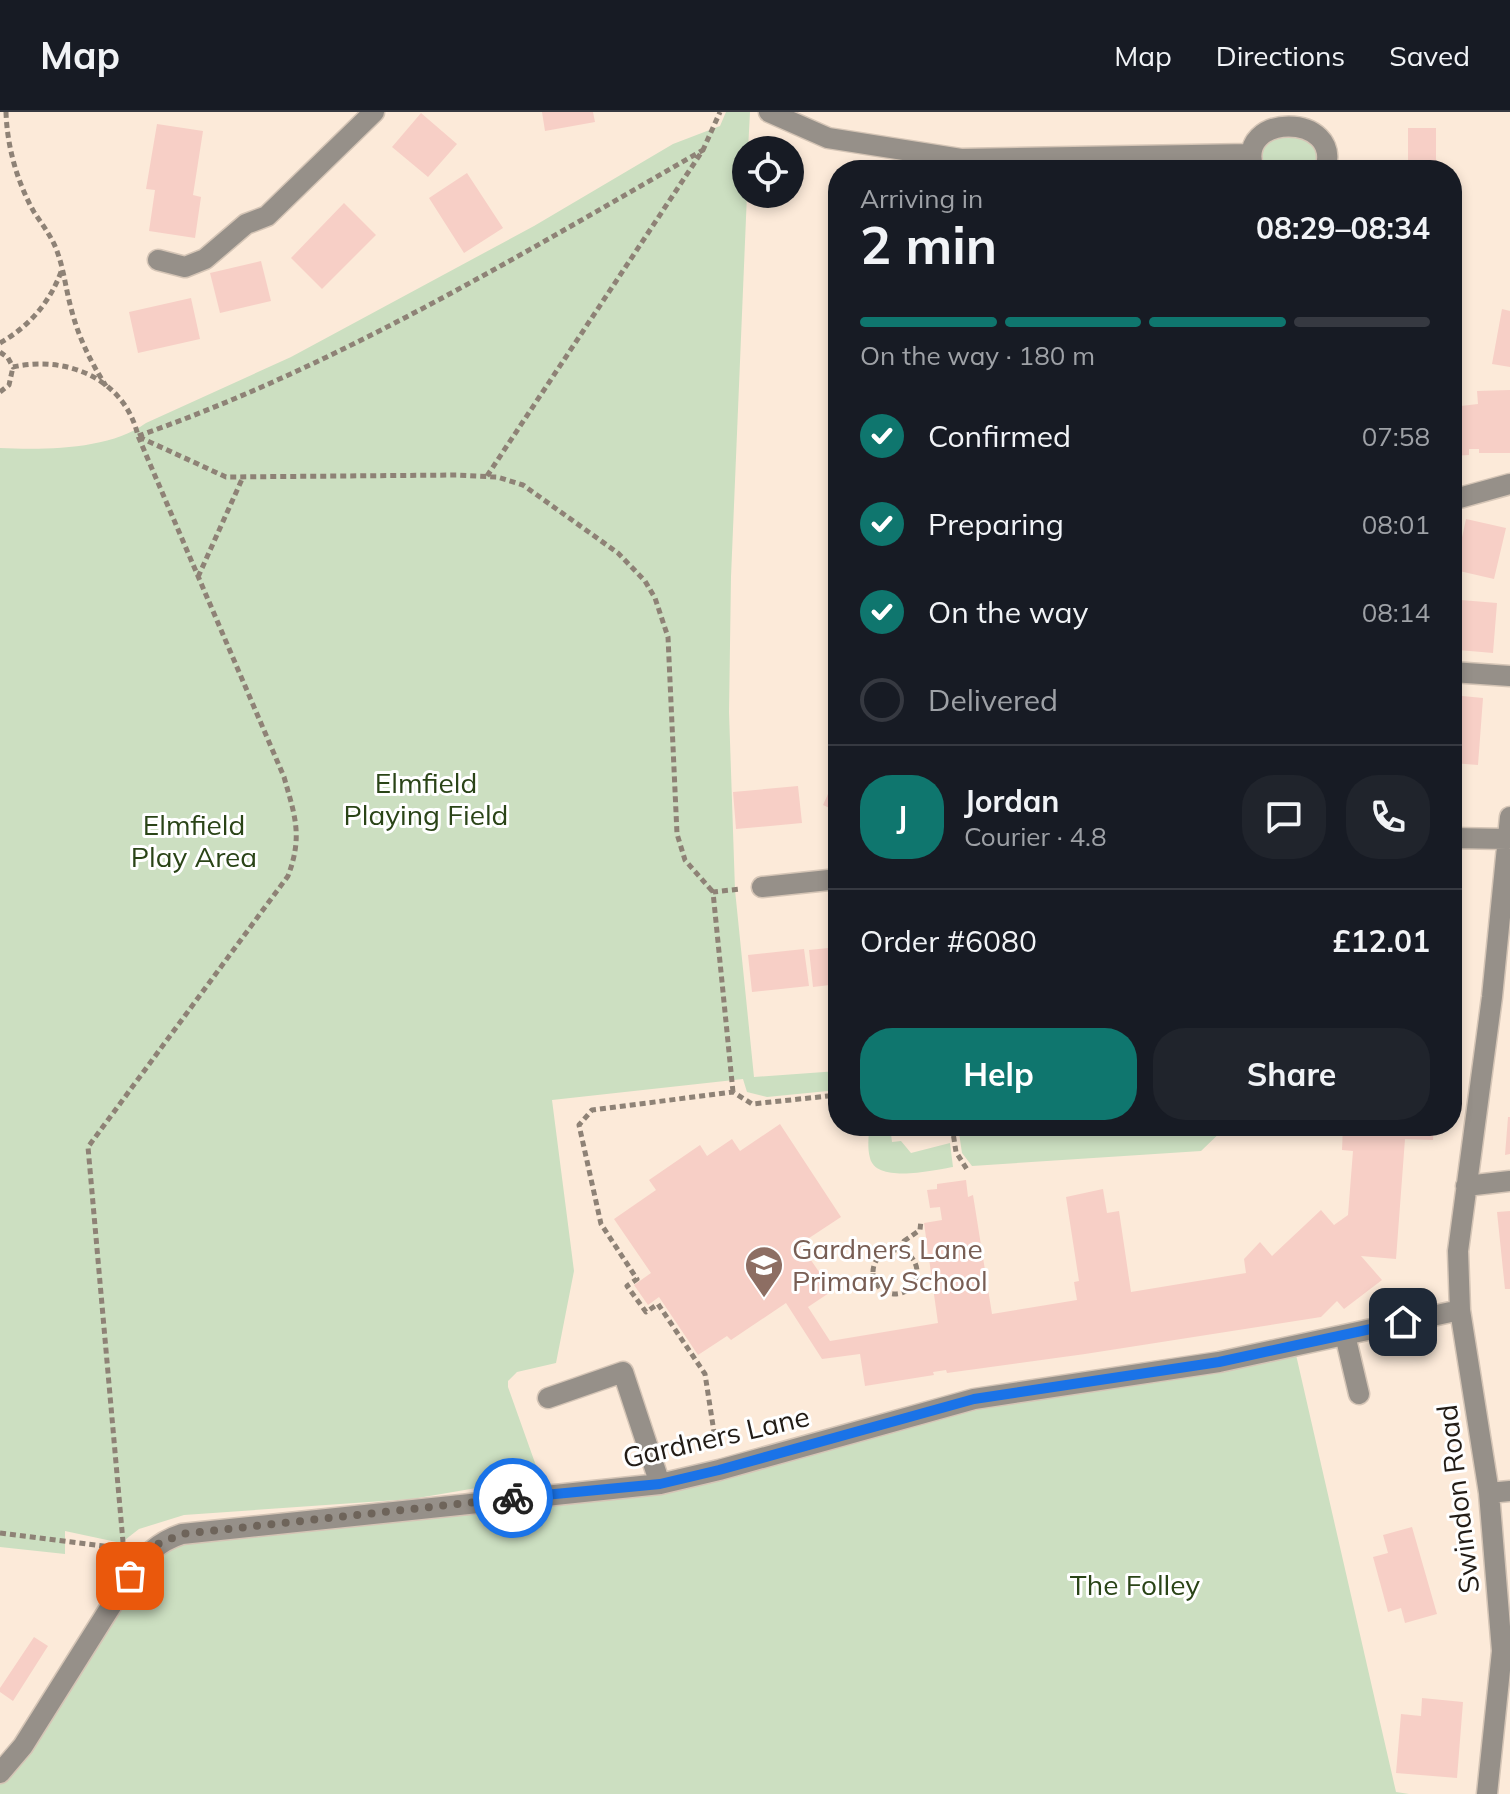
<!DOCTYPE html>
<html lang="en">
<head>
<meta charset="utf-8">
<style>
  :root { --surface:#171b24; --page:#20242c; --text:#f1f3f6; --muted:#9ea1a6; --line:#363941; --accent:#0f766e }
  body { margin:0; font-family:Mulish,sans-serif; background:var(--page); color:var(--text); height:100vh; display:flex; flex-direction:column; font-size:30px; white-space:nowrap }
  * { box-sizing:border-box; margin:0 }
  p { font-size:26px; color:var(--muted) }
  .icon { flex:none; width:44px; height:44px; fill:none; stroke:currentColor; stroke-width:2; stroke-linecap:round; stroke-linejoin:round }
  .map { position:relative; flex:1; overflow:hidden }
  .panel { position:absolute; left:828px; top:48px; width:634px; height:976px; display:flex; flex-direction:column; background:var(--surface); border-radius:32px; box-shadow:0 4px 12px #0003 }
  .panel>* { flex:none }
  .fabs { position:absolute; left:732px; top:24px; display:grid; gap:16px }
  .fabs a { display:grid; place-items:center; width:72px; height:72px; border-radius:50%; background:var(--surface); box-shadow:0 4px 12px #0003; font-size:40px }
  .pin { position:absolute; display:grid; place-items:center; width:68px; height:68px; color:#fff; margin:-34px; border-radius:16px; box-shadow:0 4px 12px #0006 }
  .courier { position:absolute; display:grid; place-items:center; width:80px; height:80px; margin:-40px; border:6px solid #1a73e8; border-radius:50%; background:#fff; color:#222; box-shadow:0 2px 10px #0007 }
  .headline em { font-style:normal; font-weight:700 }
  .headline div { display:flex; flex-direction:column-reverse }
  .headline { display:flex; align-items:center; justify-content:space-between; height:136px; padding:0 32px }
  h1 { font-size:52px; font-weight:700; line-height:60px }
  .bar { display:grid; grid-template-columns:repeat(4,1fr); gap:12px 8px; align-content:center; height:96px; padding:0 32px }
  .bar i { height:10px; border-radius:6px; background:var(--line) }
  .bar .active { background:var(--accent) }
  .bar p { grid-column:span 4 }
  .line { display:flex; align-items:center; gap:20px; padding:0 32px; border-top:2px solid var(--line) }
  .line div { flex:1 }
  .round { display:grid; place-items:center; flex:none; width:84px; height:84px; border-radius:32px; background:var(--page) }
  ol { padding:0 32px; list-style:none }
  li { display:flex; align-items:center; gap:24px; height:88px }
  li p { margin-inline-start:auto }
  li .icon { padding:8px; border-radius:50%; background:var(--accent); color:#fff; stroke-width:4 }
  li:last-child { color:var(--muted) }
  li i { width:44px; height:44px; border:4px solid var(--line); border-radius:50% }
  .button { display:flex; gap:16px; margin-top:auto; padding:16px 32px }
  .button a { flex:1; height:92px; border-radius:32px; background:var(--accent); color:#fff; font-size:32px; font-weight:700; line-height:92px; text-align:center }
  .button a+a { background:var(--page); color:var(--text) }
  header { display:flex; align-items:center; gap:48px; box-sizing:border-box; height:112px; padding:0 40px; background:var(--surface); border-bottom:2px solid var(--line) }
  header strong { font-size:38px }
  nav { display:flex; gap:44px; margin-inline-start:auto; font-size:28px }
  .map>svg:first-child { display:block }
</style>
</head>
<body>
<header>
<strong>Map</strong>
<nav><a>Map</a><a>Directions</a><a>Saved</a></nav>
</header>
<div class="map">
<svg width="1510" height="1682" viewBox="0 0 1510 1682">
  <rect width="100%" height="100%" fill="#fcead9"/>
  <path fill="#ccdfc1" d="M726 0H750L748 38H746L747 82 731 465 729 600 735 778 754 965 838 959V978L767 985 747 980 743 967 552 988 574 1159 556 1251 517 1260 508 1269V1275L540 1365 412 1387 184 1403 139 1417 121 1431 65 1419V1442L0 1435V336C44 338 109 338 146 311L291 245 534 114 673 32 720 14Z
    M1267 17 1318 22 1321 58H1259L1258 29Z
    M869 1014H890L892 1030 901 1029 911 1041 950 1031 953 1055C935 1058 876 1072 870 1046 867 1036 869 1024 869 1014Z
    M958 1014H1227L1201 1039 972 1054 962 1041Z
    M1294 1234 1396 1680 1409 1682H0V1661L158 1432 660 1372 974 1287Z"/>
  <path fill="#f7cfc6" d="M542 0H593L595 10 545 19Z
    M421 1 457 32 428 65 392 35Z
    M157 12 203 19 193 83 201 85 195 126 149 119 155 78 146 77Z
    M1408 16H1436V58H1408Z
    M467 61 503 116 464 141 429 86Z
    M344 91 376 123 322 177 291 146Z
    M261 149 271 189 220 201 210 161Z
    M191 186 200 227 138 241 129 200Z
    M1502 197 1510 199V255L1492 252Z
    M1510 278V341H1479V337H1469V343L1452 344V295L1478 292 1477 279Z
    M1466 407 1506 416 1494 467 1455 458Z
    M1461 488 1497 491 1493 541 1458 538Z
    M1452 583 1483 586 1478 653 1452 651Z
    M838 660V700L823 693Z
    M798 674 802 711 736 717 733 680Z
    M838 835V872L813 875 809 838Z
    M804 837 809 874 752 880 748 843Z
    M1508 1005H1510V1042L1505 1043Z
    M780 1012 841 1105 800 1132 832 1179 808 1195 830 1229 938 1211 924 1111 942 1108 940 1095 930 1096 927 1078 937 1077V1072L966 1068 968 1085 973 1083 992 1202 1077 1188 1074 1170 1079 1169 1066 1085 1103 1077 1107 1101 1119 1099 1131 1180 1246 1161 1244 1147 1260 1130 1272 1144 1321 1098 1334 1113 1348 1103 1353 1039 1342 1038 1343 1014H1434L1433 1028 1405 1027 1396 1147 1361 1144 1382 1168 1344 1197 1337 1189 1321 1205 1085 1242 947 1261 946 1258 933 1260 934 1263 865 1274 860 1242 822 1247 786 1191 731 1228 727 1224 698 1243 659 1185 648 1193 634 1173 651 1161 614 1107 656 1078 649 1068 700 1033 707 1044 732 1027 740 1039Z
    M1510 1099V1177H1505L1497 1100Z
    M1412 1415 1437 1502 1405 1511 1401 1496 1388 1500 1373 1445 1388 1441 1383 1423Z
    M34 1525 48 1534 13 1589 0 1580V1576Z
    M1422 1586 1463 1590 1457 1666 1396 1661 1401 1602 1421 1604Z"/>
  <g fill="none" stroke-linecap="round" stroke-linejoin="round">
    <g stroke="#d5c5b6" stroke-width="23">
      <path id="minor" d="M769 0 828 26 961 47 1250 42
        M1254 58C1233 0 1344 0 1325 58
        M158 148 185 155 205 147 246 112 267 104 374 0
        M1452 388 1510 372
        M1452 560 1510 564
        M1452 726 1507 727
        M762 775 838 767
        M1466 1074 1510 1069
        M1345 1223 1359 1282
        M548 1286 623 1260 660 1372
        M1489 1381 1510 1379
        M0 1661 23 1634 130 1464C145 1444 157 1430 182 1422L660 1372 719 1358 974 1287 1219 1250 1460 1198
        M1487 1682 1502 1539 1489 1381 1460 1198 1458 1139 1492 885 1510 705"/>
    </g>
    <path stroke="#8e8276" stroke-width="5" stroke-dasharray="6 4" stroke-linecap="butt" d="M6 0C7 34 17 70 34 100 43 114 53 126 58 142 64 159 66 178 71 196 78 224 90 249 106 274
      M0 231C30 214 51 189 62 157
      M0 240 8 246 13 255C67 243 125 267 138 324L284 665C295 704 303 724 288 764L88 1035 123 1430
      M0 280 9 273 13 255
      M138 324C338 254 520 143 703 38
      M139 325 226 365 457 363 497 365 523 373 618 441 645 469 655 486 668 525 677 722 685 748 713 780
      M487 364 703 38 720 0
      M198 465 243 365
      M733 980 713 780 740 777
      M952 1014 956 1040 968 1059
      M873 1160a22 22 0 1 1 44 0a22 22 0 1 1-44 0Z
      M902 1139 904 1129 920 1118 921 1108
      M716 1333 705 1262 658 1192 646 1200 627 1174 637 1167 601 1112 579 1013 592 998 733 980 752 992 838 983
      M0 1421 120 1436"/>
    <use href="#minor" stroke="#969089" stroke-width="20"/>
  </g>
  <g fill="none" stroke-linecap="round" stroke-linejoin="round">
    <path stroke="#6e645a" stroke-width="8" stroke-dasharray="0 14.4" d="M130 1464 158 1432 182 1422 513 1386"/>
    <path stroke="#1a73e8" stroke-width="10" d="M513 1386 660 1372 719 1358 974 1287 1219 1250 1403 1210"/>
  </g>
  <defs>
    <g id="school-pin" transform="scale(2)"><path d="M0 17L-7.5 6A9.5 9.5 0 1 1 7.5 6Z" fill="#8d6e63" stroke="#fff"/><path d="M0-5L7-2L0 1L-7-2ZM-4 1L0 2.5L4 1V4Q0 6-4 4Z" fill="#fff"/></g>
  </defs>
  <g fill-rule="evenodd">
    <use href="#school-pin" x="764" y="1153"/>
  </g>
  <g text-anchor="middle" stroke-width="6" stroke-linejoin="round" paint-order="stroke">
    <g font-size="28" fill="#2a4417" stroke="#fff">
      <text x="426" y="681">Elmfield<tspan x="426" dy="32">Playing Field</tspan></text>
      <text x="194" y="723">Elmfield<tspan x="194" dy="32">Play Area</tspan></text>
      <text x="1135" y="1483">The Folley</text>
    </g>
    <g font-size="28" fill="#785e54" stroke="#fff" text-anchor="start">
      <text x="792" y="1147">Gardners Lane<tspan x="792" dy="32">Primary School</tspan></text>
    </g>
    <g font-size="28" fill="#221c16" stroke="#fff">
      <text transform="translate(716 1325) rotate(-13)" y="10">Gardners Lane</text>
      <text transform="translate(1458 1387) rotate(-97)" y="10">Swindon Road</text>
    </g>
  </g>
</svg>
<div class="fabs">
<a><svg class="icon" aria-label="locate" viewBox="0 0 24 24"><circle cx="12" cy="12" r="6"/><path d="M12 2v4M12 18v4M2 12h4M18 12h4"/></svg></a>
</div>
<div class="pin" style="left:130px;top:1464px;background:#ea580c"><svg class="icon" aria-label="bag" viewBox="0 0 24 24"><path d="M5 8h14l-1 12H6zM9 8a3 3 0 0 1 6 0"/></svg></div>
<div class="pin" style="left:1403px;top:1210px;background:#1f2937"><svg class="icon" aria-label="home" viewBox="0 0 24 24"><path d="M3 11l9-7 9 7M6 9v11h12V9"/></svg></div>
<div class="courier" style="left:513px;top:1386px"><svg class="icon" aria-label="bike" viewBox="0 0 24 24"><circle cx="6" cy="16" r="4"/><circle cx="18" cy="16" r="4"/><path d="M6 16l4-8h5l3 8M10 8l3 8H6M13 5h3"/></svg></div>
<section class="panel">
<div class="headline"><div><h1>2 min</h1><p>Arriving in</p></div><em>08:29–08:34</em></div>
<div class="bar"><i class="active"></i><i class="active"></i><i class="active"></i><i></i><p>On the way · 180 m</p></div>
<ol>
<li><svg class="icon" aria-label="check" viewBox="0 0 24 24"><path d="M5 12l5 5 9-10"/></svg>Confirmed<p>07:58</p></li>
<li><svg class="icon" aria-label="check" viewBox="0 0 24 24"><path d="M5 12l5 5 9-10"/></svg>Preparing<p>08:01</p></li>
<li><svg class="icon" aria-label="check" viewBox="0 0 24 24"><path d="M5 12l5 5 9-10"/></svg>On the way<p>08:14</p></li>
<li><i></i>Delivered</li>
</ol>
<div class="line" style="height:144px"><b class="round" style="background:var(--accent);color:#fff">J</b><div><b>Jordan</b><p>Courier · 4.8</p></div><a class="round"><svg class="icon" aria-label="chat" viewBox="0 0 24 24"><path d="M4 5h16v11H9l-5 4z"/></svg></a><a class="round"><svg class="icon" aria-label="phone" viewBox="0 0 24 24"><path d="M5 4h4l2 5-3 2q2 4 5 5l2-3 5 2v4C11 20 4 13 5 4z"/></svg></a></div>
<div class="line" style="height:104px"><div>Order #6080</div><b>£12.01</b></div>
<div class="button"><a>Help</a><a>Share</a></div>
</section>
</div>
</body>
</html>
